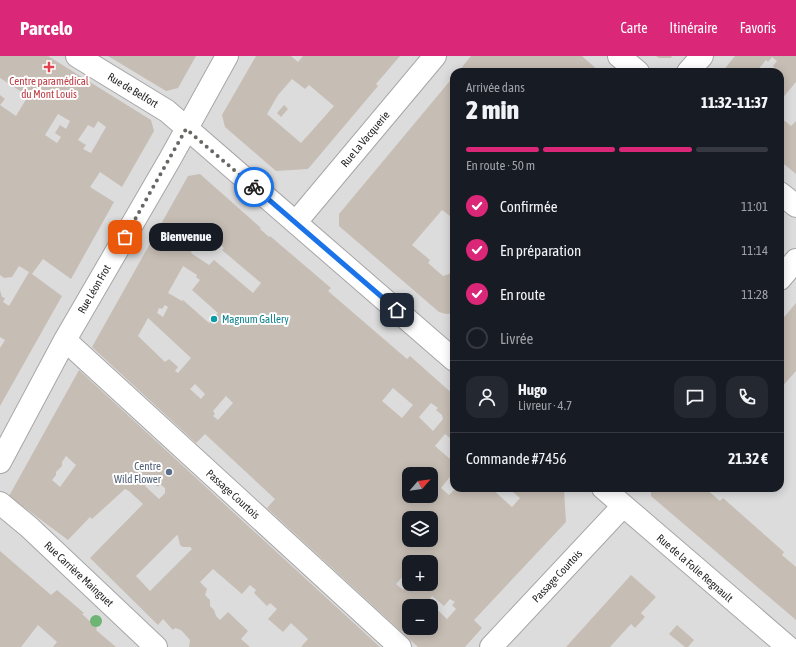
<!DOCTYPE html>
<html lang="fr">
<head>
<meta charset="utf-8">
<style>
  :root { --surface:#171b24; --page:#242831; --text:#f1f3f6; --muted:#9ea1a6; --line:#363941; --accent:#db2777 }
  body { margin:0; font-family:"Asap Condensed",sans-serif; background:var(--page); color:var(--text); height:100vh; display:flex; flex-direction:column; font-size:15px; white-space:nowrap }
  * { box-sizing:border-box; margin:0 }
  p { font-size:13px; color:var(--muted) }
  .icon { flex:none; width:22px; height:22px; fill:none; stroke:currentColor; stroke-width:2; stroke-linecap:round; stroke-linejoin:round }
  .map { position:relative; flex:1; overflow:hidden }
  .sheet { position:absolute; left:450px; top:12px; width:334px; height:424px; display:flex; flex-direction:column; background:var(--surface); border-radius:12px; box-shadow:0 2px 10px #0003 }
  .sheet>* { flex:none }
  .needle { width:26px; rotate:62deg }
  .buttons { position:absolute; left:402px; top:411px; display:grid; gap:8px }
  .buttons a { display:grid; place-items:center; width:36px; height:36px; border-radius:8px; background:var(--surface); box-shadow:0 2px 10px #0003; font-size:20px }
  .pin { position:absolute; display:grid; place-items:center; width:34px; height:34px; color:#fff; margin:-17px; border-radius:8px; box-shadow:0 2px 6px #0006 }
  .courier { position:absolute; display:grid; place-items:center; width:40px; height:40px; margin:-20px; border:3px solid #1a73e8; border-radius:50%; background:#fff; color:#222; box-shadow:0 1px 5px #0007 }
  .bubble { position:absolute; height:28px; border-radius:12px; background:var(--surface); box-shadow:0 2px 10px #0003; font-size:13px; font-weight:800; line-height:28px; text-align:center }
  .headline em { font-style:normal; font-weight:800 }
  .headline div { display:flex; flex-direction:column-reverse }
  .headline { display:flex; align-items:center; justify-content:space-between; height:68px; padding:0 16px }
  h1 { font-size:26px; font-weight:800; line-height:30px }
  .bar { display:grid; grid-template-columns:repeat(4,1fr); gap:6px 4px; align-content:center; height:48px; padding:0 16px }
  .bar i { height:5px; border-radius:3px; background:var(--line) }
  .bar .selected { background:var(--accent) }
  .bar p { grid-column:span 4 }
  .line { display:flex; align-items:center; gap:10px; padding:0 16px; border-top:1px solid var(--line) }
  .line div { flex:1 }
  .round { display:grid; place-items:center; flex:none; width:42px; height:42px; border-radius:12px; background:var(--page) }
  ol { padding:0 16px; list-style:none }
  li { display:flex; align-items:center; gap:12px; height:44px }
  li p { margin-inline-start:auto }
  li .icon { padding:4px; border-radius:50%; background:var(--accent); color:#fff; stroke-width:4 }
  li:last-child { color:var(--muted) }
  li i { width:22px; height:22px; border:2px solid var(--line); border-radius:50% }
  header { display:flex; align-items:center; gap:24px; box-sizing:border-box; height:56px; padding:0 20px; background:var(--accent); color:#fff }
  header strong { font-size:19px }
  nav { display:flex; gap:22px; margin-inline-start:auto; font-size:14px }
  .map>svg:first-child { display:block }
</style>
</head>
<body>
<header>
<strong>Parcelo</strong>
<nav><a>Carte</a><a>Itinéraire</a><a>Favoris</a></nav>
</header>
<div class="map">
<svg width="796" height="591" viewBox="0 0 796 591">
  <rect width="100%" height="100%" fill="#f1eee5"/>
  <path fill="#dddcdc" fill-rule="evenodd" d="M0 0H796V591H0ZM454 16H780V432H454ZM409 418H431V440H409ZM409 462H431V484H409ZM409 506H431V528H409ZM409 550H431V572H409Z"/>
  <path fill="#c6bdb4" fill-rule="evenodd" d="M0 0H48L151 64 154 75 122 131 100 116 90 131 114 146 71 223 43 203 32 218 62 240 0 350V292L5 284 0 281V234L2 241 5 242 3 246 9 250 29 216 19 210 12 221 4 222 0 219V39L5 43 0 49 16 60 28 40 0 22ZM58 58 70 65 66 73 60 69 55 77 61 81 57 87 45 79ZM98 65 106 71 91 97 83 93 86 89 78 84 88 69 94 72Z
    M108 0H196L178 32 166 35Z
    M256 0H291L298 6 303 0H400L376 28 378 30 308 113 276 115 225 71 222 59ZM292 23 305 33 309 29 334 50 301 87 267 58 278 39Z
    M471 0H582L600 16H458Z
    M656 0H672L671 2H659Z
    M735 0H796V26L780 45V16H772L775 12 773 10 777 5 772 1 768 6 766 4 756 16H722Z
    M454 20V163L442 154 412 189 430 204 428 207 443 220 449 218 454 213V257L446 258 439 256 339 170V158Z
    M284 49 288 53 281 61 277 57Z
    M780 61 791 70 796 65V118L780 105Z
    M200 118 261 172 260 173 269 181 270 180 331 232 328 235 407 303 410 300 454 339V385L445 378 435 390 450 403 454 398V416L441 432 449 439 456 432H491L512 451 520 442 508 432H562L564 433 566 466 474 564 482 572 465 591H418L267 452 275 443 205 378 196 387 92 291 188 120ZM203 175 224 192 222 194 261 227 253 237 214 204 209 209 191 197 193 191 198 194 202 188 197 185ZM183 210 197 219 196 221 200 224 192 234 218 257 209 267 183 244 182 245 168 237ZM165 249 168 251 163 261 157 257 159 252 162 253ZM148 262 191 302 178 317 175 315 178 311 169 303 165 306 138 280ZM195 328 205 338 201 343 190 333ZM393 332 413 349 402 362 382 345ZM226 340 233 347 218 364 213 360 215 358 213 355ZM431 347 438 352 436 354 442 359 443 363 433 375 419 361ZM409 418H431V440H409ZM409 462H431V484H409ZM411 505 431 506V528H409V527L403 534 396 528 406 517 403 514 409 508V506ZM432 540 444 550 450 543 455 546 452 549 456 553 447 563 428 545ZM409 550H431V572H409Z
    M780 168 782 169 783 182 780 185Z
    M796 247V315L780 333V266Z
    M79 314 246 468 380 591H301L308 583 291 567 283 576 268 563 277 553 270 547 267 550 254 537 256 534 250 529 242 538 213 513 200 526 207 533 205 539 210 544V550L214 554 216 560 220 564 228 556 248 575 241 583 250 591H189L190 584 181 574 175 572 173 574 163 563 158 569 90 502 143 448 129 435 125 433 92 463 90 461 68 484 9 440ZM66 400 76 409 60 431 52 424 56 419V416L62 410V406ZM150 424 158 431 160 428 165 432V437L159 443 145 430ZM177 479 178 480 180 489 183 491H190L192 493 150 535 136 520Z
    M651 432H705L720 445 723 442 784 496 782 499 796 511V564L651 440Z
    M0 495 51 539 57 534 84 557 82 558 97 572 96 574 116 591H53L57 586 38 569 21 591H0Z
    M631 519 656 541 641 557 645 561 635 572 631 568 610 591H566Z
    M677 569 694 584 688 591H685L669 578Z"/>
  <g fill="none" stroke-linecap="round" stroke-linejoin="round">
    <g stroke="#a6a6a6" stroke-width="24">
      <path id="minor" d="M77 0 167 55 454 304
        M619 0 638 16
        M688 16 702 0
        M780 137 796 150
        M296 166 435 0
        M780 223 796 204
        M65 284 400 591
        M0 406 65 284 170 103 227 0
        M603 432 788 591
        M0 447 29 471 156 591
        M491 591 623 450"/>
    </g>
    <use href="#minor" stroke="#fff" stroke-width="22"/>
  </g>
  <circle fill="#6eb575" cx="96" cy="565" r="6"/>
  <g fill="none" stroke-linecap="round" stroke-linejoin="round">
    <path stroke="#686764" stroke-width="4" stroke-dasharray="0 7.2" d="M125 181 186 73 254 131"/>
    <path stroke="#1a73e8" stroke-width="5" d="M254 131 397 254"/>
  </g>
  <path fill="#e0444e" stroke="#fff" stroke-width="1.5" d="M47 5h4v4h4v4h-4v4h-4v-4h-4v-4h4z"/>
  <circle fill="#0f9aa8" stroke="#fff" stroke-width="1.5" cx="214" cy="263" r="4"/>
  <circle fill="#5c6f8a" stroke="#fff" stroke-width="1.5" cx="169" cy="416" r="4"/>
  <g text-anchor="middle" stroke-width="4" stroke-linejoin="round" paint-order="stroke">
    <g font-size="11" fill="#be3a42" stroke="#fff">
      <text x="49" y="29">Centre paramédical<tspan x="49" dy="13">du Mont Louis</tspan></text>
    </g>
    <g font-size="11" fill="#1f1f1f" stroke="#fff">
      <text transform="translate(133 34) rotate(31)" y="4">Rue de Belfort</text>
      <text transform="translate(365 83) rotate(-50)" y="4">Rue La Vacquerie</text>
      <text transform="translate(94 233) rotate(-60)" y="4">Rue Léon Frot</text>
      <text transform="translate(233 438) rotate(42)" y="4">Passage Courtois</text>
      <text transform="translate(695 512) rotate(41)" y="4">Rue de la Folie Regnault</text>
      <text transform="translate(79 518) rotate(43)" y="4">Rue Carrière Mainguet</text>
      <text transform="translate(557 520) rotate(-47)" y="4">Passage Courtois</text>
    </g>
    <g font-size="11" fill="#0d838f" stroke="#fff" text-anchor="start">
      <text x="222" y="267">Magnum Gallery</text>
    </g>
    <g font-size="11" fill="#4e5e75" stroke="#fff" text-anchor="end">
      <text x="161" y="414">Centre<tspan x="161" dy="13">Wild Flower</tspan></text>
    </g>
  </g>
</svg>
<div class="buttons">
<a><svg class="needle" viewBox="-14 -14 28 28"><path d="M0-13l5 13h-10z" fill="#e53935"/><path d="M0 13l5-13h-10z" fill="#9ea1a6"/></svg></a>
<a><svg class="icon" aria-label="layers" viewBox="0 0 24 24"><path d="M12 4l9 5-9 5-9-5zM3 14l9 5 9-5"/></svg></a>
<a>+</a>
<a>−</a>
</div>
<div class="pin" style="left:125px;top:181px;background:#ea580c"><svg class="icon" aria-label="bag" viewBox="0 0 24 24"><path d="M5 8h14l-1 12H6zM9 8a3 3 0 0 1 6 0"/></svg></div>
<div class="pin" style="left:397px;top:254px;background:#1f2937"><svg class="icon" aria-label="home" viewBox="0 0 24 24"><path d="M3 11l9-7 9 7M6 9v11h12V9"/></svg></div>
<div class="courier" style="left:254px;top:131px"><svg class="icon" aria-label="bike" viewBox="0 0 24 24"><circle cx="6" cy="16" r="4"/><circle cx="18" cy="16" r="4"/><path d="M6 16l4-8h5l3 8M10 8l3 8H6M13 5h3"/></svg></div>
<div class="bubble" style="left:149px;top:167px;width:74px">Bienvenue</div>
<section class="sheet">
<div class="headline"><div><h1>2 min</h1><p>Arrivée dans</p></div><em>11:32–11:37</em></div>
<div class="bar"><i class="selected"></i><i class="selected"></i><i class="selected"></i><i></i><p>En route · 50 m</p></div>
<ol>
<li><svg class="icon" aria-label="check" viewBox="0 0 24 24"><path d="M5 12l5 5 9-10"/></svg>Confirmée<p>11:01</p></li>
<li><svg class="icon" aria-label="check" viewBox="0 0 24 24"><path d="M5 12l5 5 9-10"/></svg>En préparation<p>11:14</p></li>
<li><svg class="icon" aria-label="check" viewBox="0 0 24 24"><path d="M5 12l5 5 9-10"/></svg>En route<p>11:28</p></li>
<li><i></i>Livrée</li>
</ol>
<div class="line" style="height:72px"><a class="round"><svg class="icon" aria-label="person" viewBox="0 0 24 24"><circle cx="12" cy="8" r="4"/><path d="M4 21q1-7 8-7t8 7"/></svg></a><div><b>Hugo</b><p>Livreur · 4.7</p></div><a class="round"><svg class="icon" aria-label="chat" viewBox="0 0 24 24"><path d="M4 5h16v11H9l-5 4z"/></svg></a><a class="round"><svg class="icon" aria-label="phone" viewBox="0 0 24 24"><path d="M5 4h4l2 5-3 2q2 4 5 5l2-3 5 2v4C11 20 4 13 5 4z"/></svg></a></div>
<div class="line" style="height:52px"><div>Commande #7456</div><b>21.32 €</b></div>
</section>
</div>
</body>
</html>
